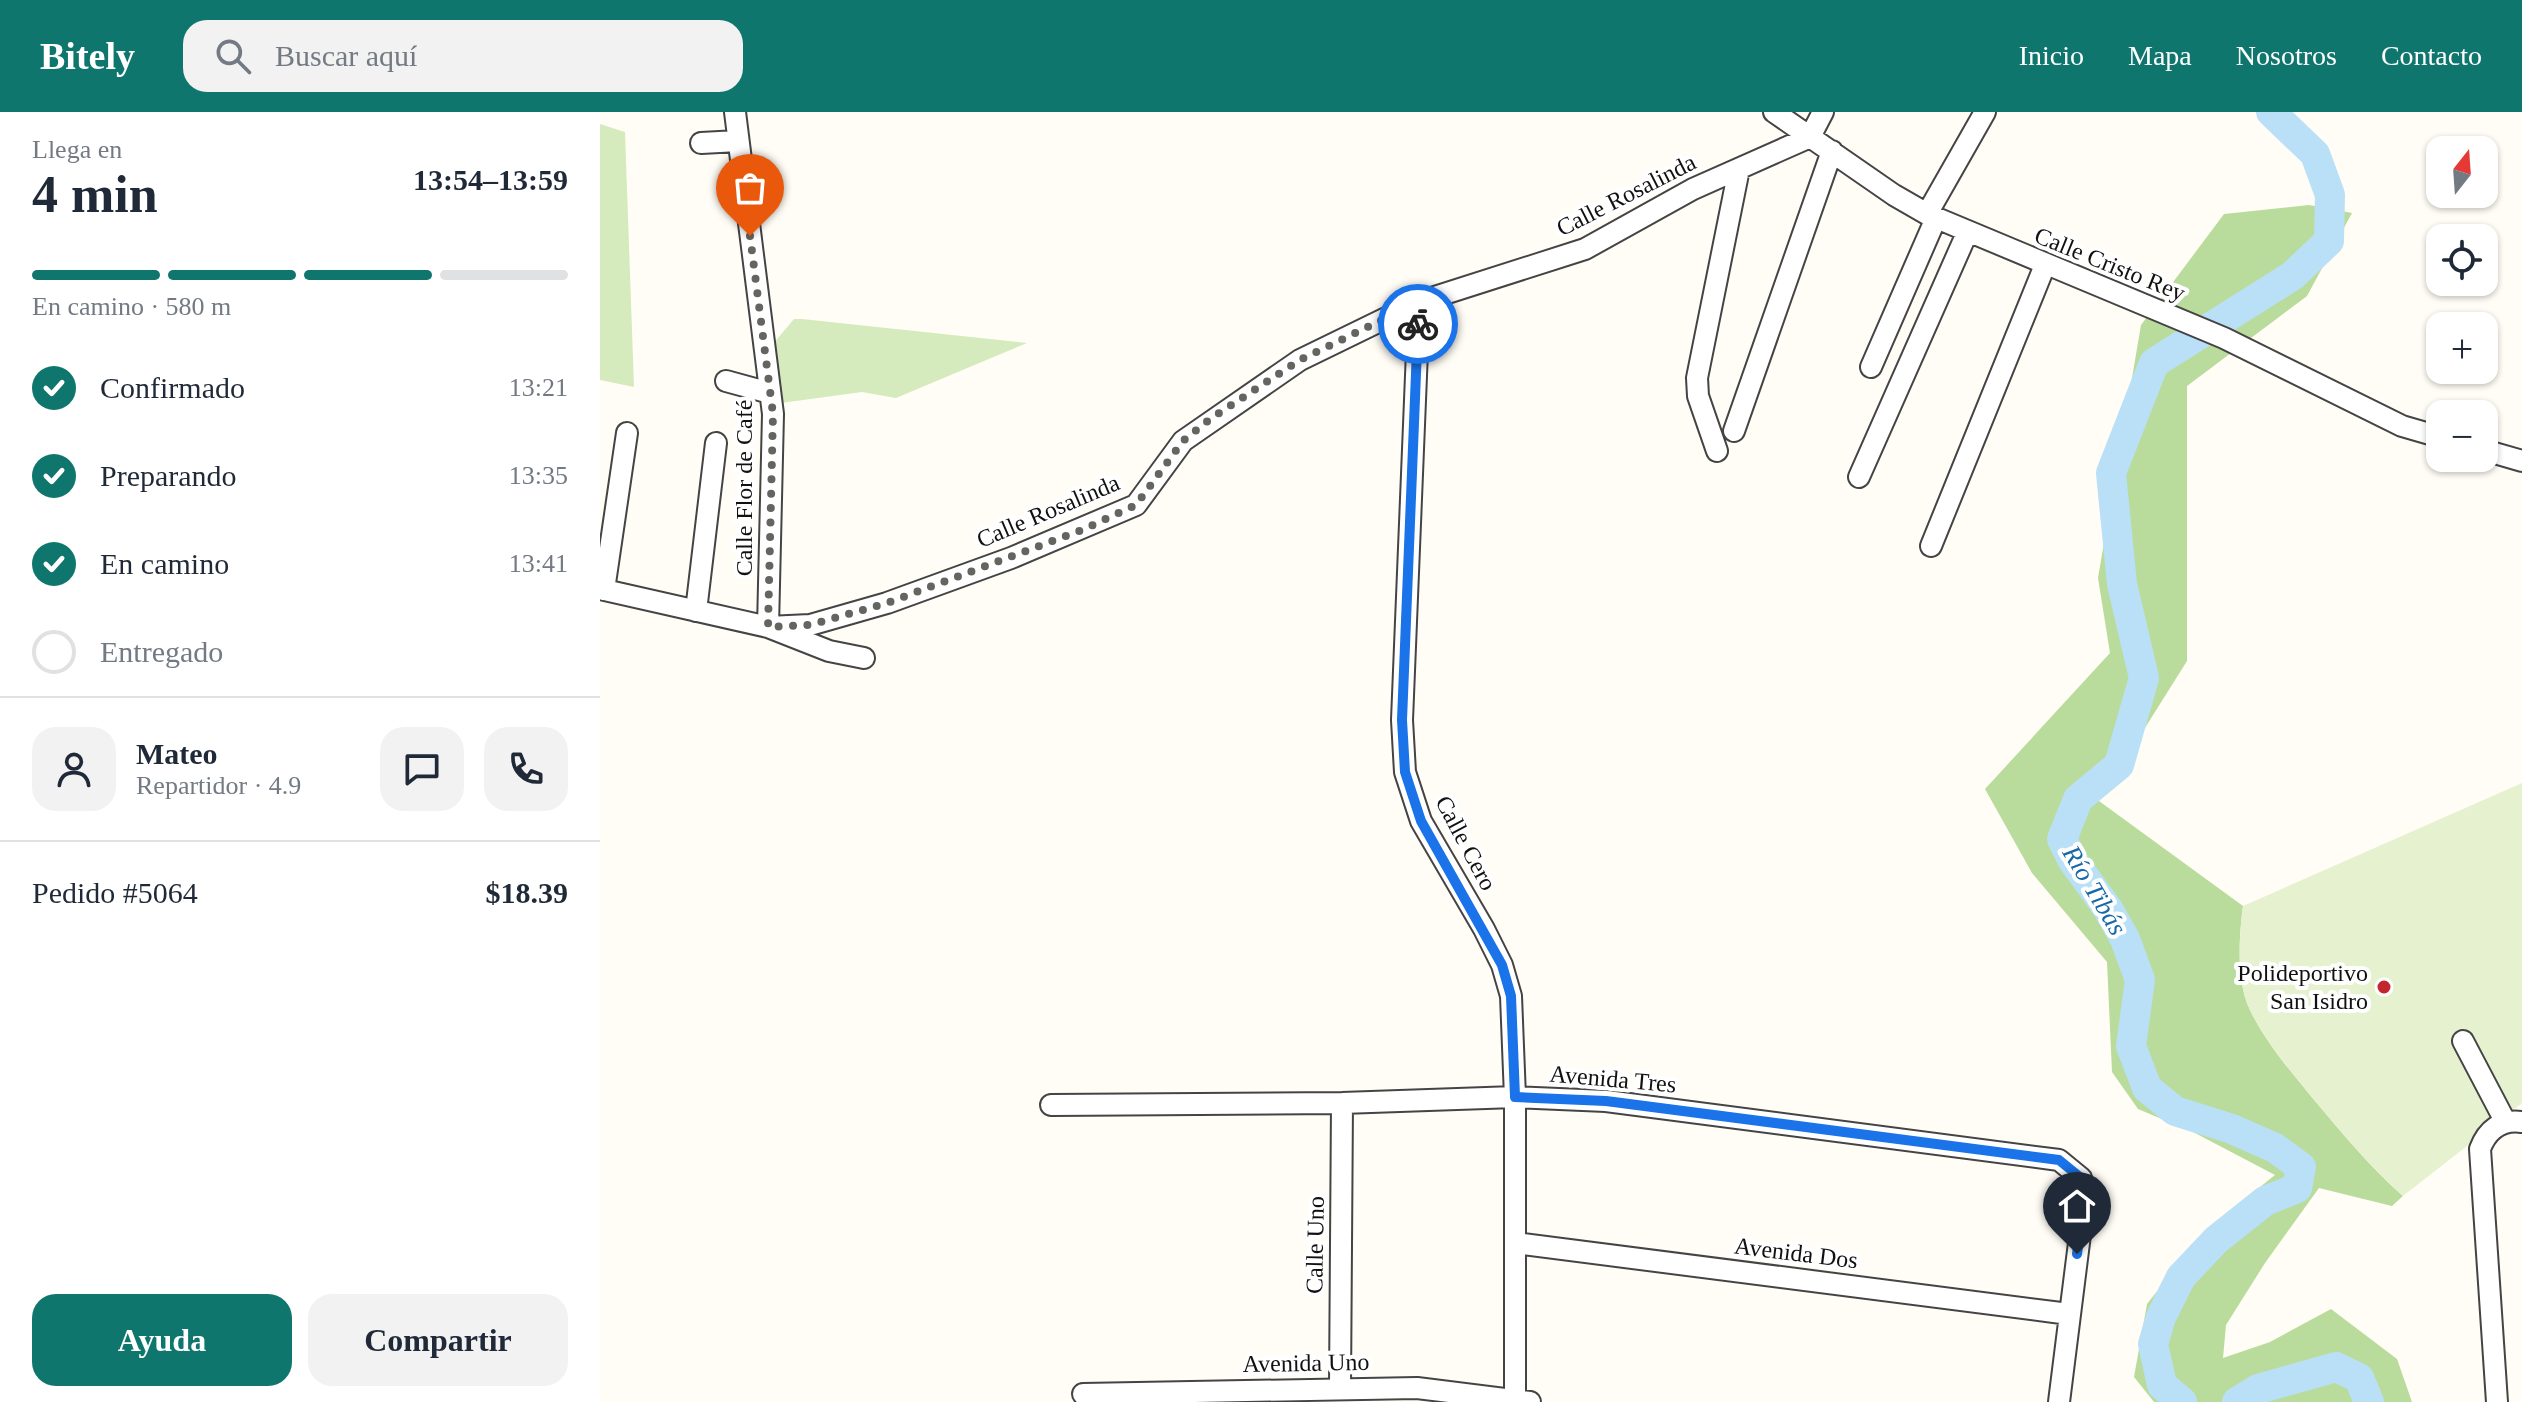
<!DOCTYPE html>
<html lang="es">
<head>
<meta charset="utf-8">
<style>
  :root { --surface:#fff; --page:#f2f2f3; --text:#1f2937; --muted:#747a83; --line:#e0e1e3; --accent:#0f766e }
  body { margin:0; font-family:"Times New Roman",serif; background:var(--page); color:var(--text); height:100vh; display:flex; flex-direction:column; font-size:30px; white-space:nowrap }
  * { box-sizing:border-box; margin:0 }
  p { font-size:26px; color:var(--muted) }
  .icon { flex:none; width:44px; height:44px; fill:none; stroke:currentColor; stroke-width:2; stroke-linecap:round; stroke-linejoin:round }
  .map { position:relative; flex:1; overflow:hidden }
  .side { display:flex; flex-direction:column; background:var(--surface); width:600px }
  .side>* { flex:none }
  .needle { width:52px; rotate:17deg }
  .controls { position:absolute; left:1826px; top:24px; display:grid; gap:16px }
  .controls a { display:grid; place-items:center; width:72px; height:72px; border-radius:16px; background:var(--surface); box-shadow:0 2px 6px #0004; font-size:40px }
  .pin { position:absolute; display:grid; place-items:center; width:68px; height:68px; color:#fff; margin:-82px -34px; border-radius:50% 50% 50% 0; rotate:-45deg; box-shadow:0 0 8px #0007 }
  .pin .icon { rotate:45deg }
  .courier { position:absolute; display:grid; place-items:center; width:80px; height:80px; margin:-40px; border:6px solid #1a73e8; border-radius:50%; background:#fff; color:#222; box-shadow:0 2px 10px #0007 }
  .summary em { font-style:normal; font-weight:600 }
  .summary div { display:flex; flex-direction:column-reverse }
  .summary { display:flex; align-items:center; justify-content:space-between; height:136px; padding:0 32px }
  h1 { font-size:52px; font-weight:600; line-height:60px }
  .bar { display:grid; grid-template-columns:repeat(4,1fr); gap:12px 8px; align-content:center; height:96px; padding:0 32px }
  .bar i { height:10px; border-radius:6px; background:var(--line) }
  .bar .active { background:var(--accent) }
  .bar p { grid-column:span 4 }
  .line { display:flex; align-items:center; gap:20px; padding:0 32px; border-top:2px solid var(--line) }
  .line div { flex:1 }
  .round { display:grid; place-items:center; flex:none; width:84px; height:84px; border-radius:24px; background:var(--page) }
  ol { padding:0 32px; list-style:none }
  li { display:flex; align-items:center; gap:24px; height:88px }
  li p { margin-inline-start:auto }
  li .icon { padding:8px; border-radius:50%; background:var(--accent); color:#fff; stroke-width:4 }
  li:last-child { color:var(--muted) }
  li i { width:44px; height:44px; border:4px solid var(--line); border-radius:50% }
  .primary-button { display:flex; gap:16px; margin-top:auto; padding:16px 32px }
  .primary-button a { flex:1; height:92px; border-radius:24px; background:var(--accent); color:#fff; font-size:32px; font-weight:600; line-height:92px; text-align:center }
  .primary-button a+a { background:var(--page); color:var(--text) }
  header { display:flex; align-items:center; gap:48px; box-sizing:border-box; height:112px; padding:0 40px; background:var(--accent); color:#fff }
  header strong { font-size:38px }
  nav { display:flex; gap:44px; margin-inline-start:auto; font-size:28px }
  .search { width:560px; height:72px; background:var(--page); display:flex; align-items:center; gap:20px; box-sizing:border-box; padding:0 28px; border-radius:24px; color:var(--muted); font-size:30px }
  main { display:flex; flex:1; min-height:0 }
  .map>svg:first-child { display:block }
</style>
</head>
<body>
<header>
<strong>Bitely</strong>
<div class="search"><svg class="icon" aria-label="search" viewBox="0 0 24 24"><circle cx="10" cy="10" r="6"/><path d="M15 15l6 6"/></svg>Buscar aquí</div>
<nav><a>Inicio</a><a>Mapa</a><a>Nosotros</a><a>Contacto</a></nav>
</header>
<main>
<section class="side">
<div class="summary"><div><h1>4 min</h1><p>Llega en</p></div><em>13:54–13:59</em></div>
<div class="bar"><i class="active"></i><i class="active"></i><i class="active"></i><i></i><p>En camino · 580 m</p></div>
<ol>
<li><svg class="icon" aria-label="check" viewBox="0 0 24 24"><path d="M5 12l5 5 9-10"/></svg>Confirmado<p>13:21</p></li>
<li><svg class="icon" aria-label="check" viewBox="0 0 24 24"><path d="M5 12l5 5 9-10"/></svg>Preparando<p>13:35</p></li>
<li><svg class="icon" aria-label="check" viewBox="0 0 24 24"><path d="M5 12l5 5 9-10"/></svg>En camino<p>13:41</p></li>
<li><i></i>Entregado</li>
</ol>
<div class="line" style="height:144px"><a class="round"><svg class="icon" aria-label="person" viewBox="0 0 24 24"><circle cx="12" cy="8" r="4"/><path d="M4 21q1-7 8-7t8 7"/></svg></a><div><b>Mateo</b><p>Repartidor · 4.9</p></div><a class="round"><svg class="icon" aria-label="chat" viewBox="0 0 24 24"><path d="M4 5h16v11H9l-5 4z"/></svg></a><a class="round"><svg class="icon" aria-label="phone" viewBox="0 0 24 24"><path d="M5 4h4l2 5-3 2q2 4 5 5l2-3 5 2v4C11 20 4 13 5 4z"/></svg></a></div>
<div class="line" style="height:104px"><div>Pedido #5064</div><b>$18.39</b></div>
<div class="primary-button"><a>Ayuda</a><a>Compartir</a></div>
</section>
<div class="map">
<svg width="1922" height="1290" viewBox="0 0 1922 1290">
  <rect width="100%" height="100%" fill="#fffdf5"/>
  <path fill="#d5ebbd" d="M0 12 25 20 34 275 0 268Z
    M194 207H202L427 231 296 286 262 280 181 291 173 232Z"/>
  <path fill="#b9dc9c" d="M1709 93 1752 101 1707 184 1587 274V549L1499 689 1643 794C1639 825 1636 869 1650 898 1666 931 1692 961 1715 989 1743 1022 1770 1055 1803 1084L1792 1094 1719 1076 1665 1151 1626 1213 1623 1246 1670 1230 1731 1197 1797 1247 1812 1290H1554L1534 1265 1547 1192 1604 1120 1675 1063 1595 1021 1538 997 1512 960 1507 850 1432 761 1385 677 1510 541 1498 466 1541 213 1624 102Z"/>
  <path fill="#e6f2cf" d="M1922 671V991L1803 1084C1770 1055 1743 1022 1715 989 1692 961 1666 931 1650 898 1636 869 1639 825 1643 794Z"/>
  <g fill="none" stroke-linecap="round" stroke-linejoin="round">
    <path stroke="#b9e0f7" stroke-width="30" d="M1582 1290 1562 1273 1553 1232 1561 1205 1581 1165 1616 1128 1665 1089 1697 1076 1701 1055 1675 1036 1632 1017 1575 999 1547 976 1531 934 1540 868 1525 827 1508 797 1473 749 1462 727 1478 687 1519 653 1544 566 1522 472 1511 361 1554 251 1692 164 1729 129 1730 83 1715 42 1671 0
      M1637 1290 1658 1277 1736 1255 1759 1266 1769 1290"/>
    <g stroke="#444" stroke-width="24">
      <path id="minor" d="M135 0 173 302 168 515 229 539 264 546
        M1174 0 1294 83 1327 102 1624 226 1802 314 1840 325
        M101 31 138 29
        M1327 102 1385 0
        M819 190 802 608 805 660 821 709 884 817 902 853 911 884 915 985V1290
        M1271 255 1336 106
        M126 269 170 281
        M1134 319 1232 39
        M1884 338 1922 349
        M1117 339 1098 284 1097 266 1139 57
        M1259 365 1367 121
        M1331 434 1445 153
        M0 477 168 515 210 513 287 491 411 446 536 393 583 329 700 248 819 190 985 137 1093 77 1210 25 1223 0
        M4 478 27 321
        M96 499 116 331
        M1863 929 1905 1009
        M451 993 742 991 915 985 1006 989 1459 1048 1481 1066 1485 1083 1459 1290
        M915 1131 1469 1202
        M740 1275 742 991
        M483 1282 817 1276 930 1290
        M1897 1290 1880 1037C1887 1018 1901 1007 1922 1010"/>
    </g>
    <use href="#minor" stroke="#fff" stroke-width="20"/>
  </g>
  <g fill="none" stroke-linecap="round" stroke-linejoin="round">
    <path stroke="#646461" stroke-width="8" stroke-dasharray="0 14.4" d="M150 124 173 302 168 515 210 513 287 491 482 418 536 393 583 329 610 307 700 248 819 190 818 212"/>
    <path stroke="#1a73e8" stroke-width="10" d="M818 212 802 608 805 660 821 709 902 853 911 884 915 985 1006 989 1459 1048 1481 1066 1485 1083 1477 1142"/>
  </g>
  <circle fill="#c4262e" stroke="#fff" stroke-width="3" cx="1784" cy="875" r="8"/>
  <g text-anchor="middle" stroke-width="8" stroke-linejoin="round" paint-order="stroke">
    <g font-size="24" fill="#111" stroke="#fff">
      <text transform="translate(1026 83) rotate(-27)" y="8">Calle Rosalinda</text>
      <text transform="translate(1510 152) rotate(22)" y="8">Calle Cristo Rey</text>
      <text transform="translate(144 376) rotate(-90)" y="8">Calle Flor de Café</text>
      <text transform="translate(448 399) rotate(-23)" y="8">Calle Rosalinda</text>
      <text transform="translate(866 731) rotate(62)" y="8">Calle Cero</text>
      <text transform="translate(1013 967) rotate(5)" y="8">Avenida Tres</text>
      <text transform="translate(715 1133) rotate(-89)" y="8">Calle Uno</text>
      <text transform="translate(1196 1141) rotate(7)" y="8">Avenida Dos</text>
      <text transform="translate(706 1251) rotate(-1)" y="8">Avenida Uno</text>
    </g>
    <g font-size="24" fill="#111" stroke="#fff" text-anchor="end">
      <text x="1768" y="869">Polideportivo<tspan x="1768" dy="28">San Isidro</tspan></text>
    </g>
    <g font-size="26" font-style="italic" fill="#1768a6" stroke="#fff">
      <text transform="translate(1495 778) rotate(59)" y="9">Río Tibás</text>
    </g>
  </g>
</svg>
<div class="controls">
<a><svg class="needle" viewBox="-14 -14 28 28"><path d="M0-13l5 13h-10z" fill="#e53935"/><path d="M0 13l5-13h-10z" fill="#747a83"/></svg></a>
<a><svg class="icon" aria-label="locate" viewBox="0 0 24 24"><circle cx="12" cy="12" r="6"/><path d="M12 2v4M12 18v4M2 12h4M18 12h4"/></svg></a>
<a>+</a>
<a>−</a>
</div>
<div class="pin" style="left:150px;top:124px;background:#ea580c"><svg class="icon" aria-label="bag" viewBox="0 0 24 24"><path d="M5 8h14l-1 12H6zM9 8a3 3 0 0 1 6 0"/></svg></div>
<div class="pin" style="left:1477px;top:1142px;background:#1f2937"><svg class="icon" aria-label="home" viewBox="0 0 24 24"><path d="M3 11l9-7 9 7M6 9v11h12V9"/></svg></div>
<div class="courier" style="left:818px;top:212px"><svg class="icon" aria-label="bike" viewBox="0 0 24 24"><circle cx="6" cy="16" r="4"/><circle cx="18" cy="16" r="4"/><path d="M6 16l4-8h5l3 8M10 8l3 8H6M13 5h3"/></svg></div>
</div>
</main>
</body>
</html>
